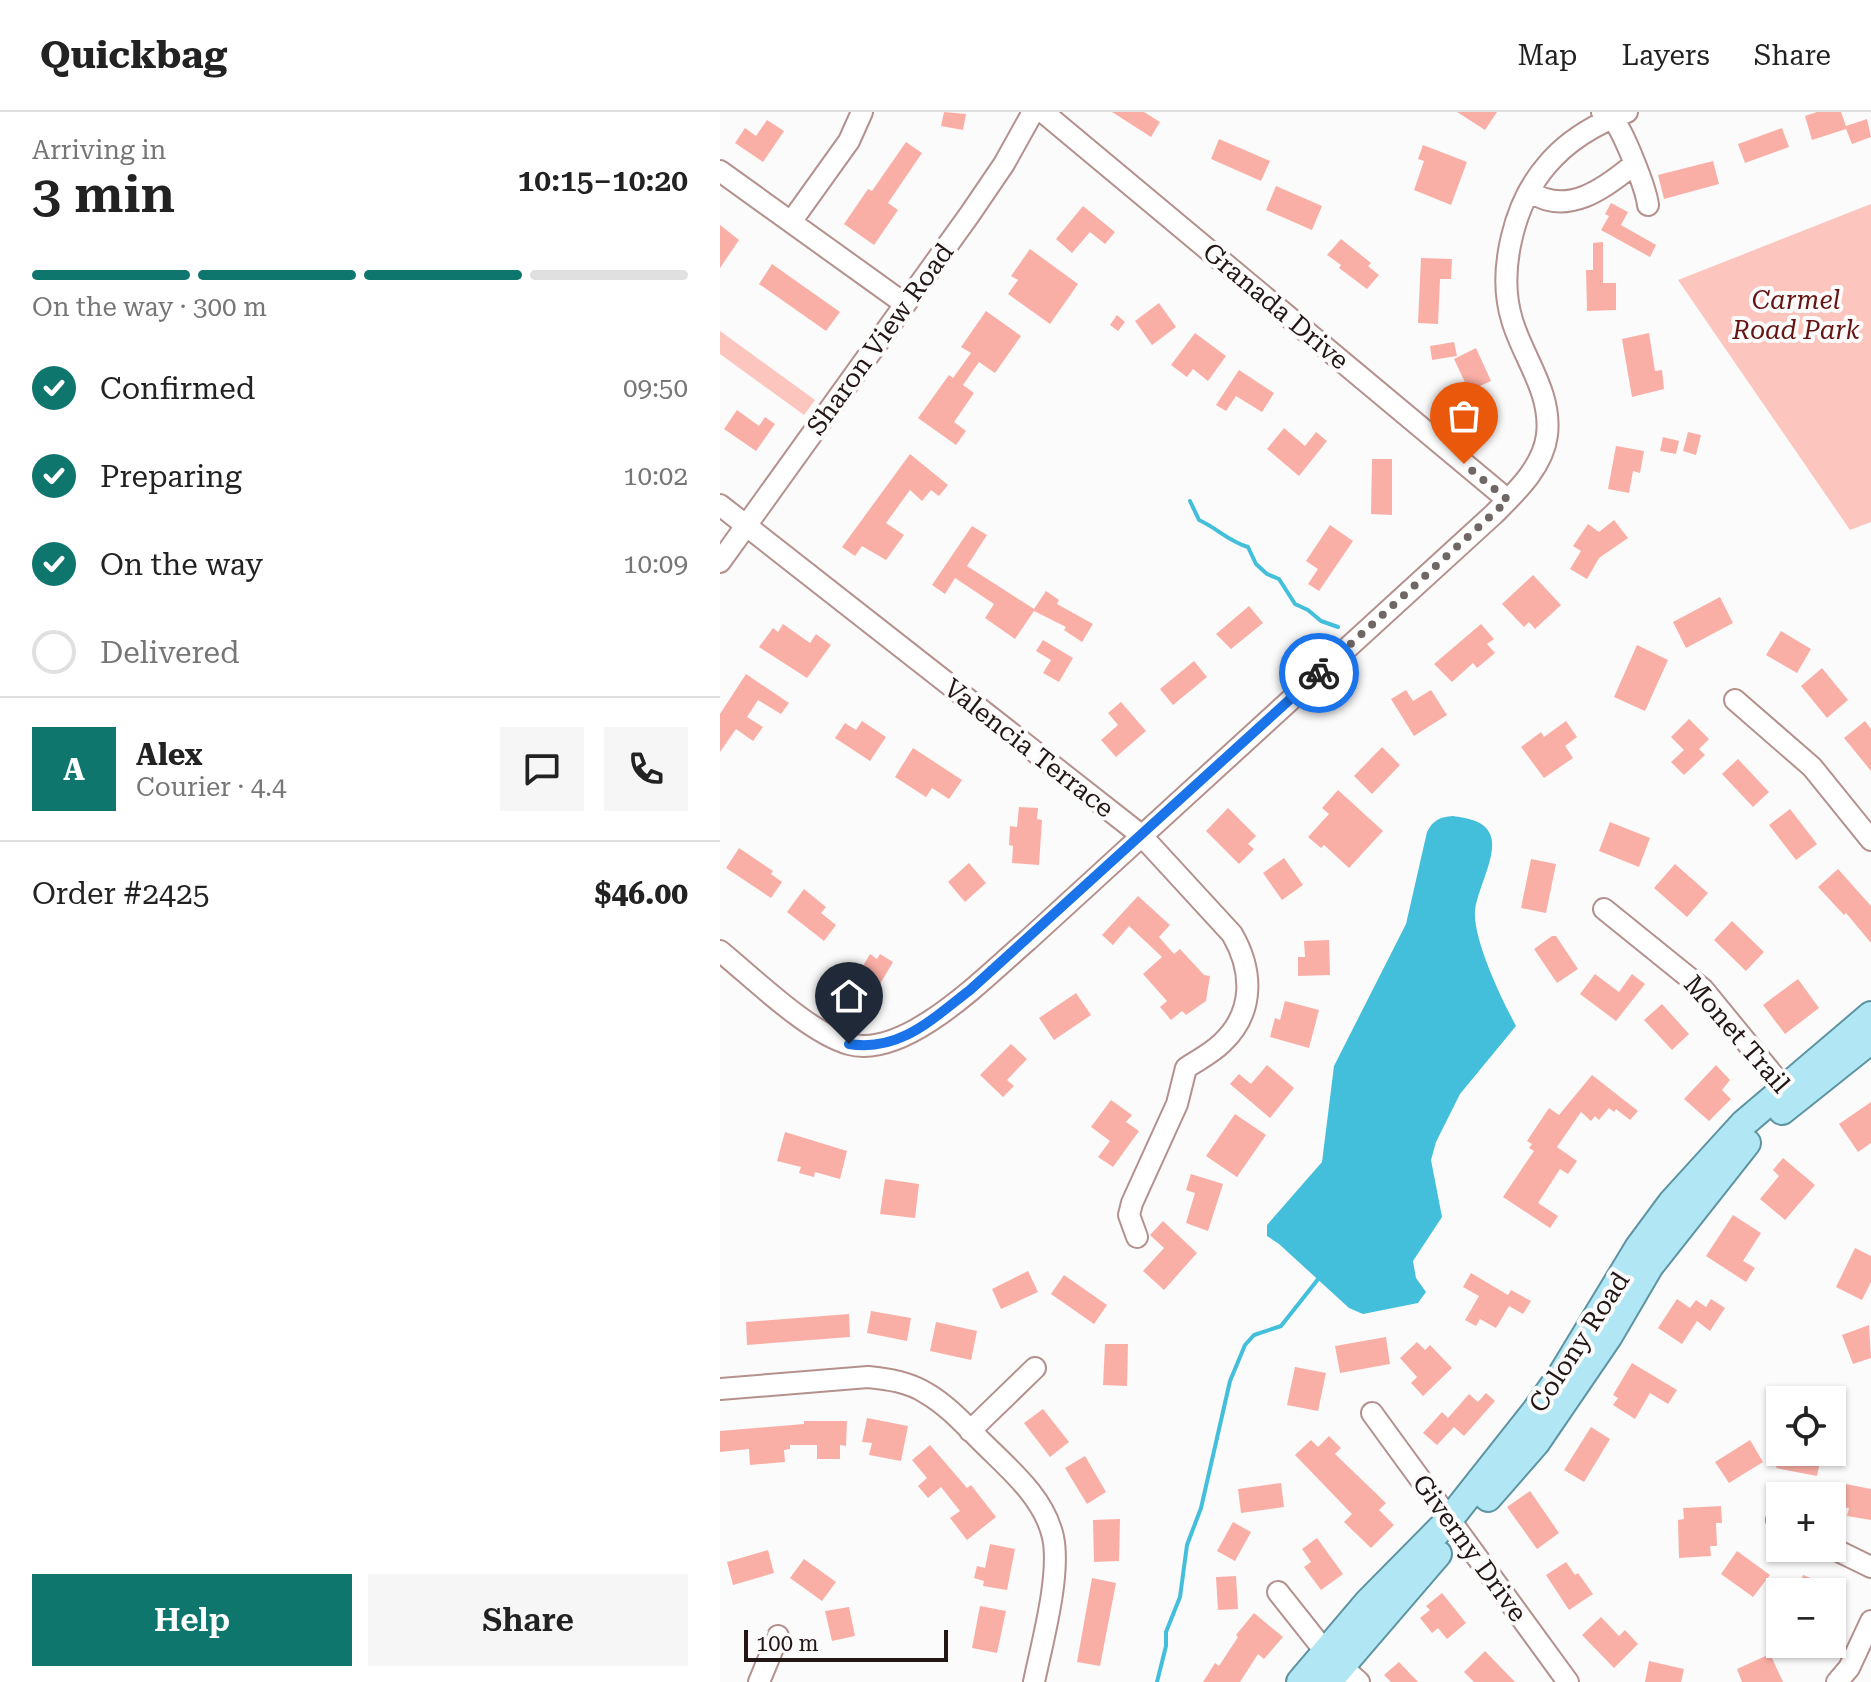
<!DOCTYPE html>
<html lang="en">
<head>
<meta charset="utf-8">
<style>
  :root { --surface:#fff; --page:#f6f6f6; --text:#222; --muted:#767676; --line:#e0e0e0; --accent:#0f766e }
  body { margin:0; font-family:"Roboto Serif",serif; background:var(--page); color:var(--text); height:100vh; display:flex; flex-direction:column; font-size:30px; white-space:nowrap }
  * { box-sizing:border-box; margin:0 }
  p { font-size:26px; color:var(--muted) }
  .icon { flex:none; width:44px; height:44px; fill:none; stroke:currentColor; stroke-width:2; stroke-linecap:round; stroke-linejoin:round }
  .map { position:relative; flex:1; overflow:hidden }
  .sheet { display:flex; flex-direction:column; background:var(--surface); width:720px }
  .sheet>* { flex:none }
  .tools { position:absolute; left:1046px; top:1274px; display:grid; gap:16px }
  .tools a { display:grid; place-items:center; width:80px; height:80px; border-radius:0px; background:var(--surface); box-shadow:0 2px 6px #0004; font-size:40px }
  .scale { position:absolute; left:24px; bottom:20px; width:204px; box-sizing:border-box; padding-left:8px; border:4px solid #231715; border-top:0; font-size:22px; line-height:28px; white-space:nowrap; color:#231715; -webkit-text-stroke:6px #fbfbfb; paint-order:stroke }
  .pin { position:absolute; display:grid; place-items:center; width:68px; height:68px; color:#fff; margin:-82px -34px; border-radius:50% 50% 50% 0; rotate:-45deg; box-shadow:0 0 8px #0007 }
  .pin .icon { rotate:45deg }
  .courier { position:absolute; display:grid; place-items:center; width:80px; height:80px; margin:-40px; border:6px solid #1a73e8; border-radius:50%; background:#fff; color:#222; box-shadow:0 2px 10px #0007 }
  .summary em { font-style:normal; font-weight:600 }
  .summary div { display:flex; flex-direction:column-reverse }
  .summary { display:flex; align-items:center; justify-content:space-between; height:136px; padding:0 32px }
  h1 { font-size:52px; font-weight:600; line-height:60px }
  .bar { display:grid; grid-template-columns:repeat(4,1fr); gap:12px 8px; align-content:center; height:96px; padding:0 32px }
  .bar i { height:10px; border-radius:6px; background:var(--line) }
  .bar .current { background:var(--accent) }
  .bar p { grid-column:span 4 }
  .line { display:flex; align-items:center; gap:20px; padding:0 32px; border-top:2px solid var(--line) }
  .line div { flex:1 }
  .round { display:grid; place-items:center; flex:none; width:84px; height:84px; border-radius:0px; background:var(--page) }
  ol { padding:0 32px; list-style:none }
  li { display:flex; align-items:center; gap:24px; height:88px }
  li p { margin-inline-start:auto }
  li .icon { padding:8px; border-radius:50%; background:var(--accent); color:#fff; stroke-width:4 }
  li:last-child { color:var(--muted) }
  li i { width:44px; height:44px; border:4px solid var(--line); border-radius:50% }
  .cta { display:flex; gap:16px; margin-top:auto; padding:16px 32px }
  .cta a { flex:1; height:92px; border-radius:0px; background:var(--accent); color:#fff; font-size:32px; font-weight:600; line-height:92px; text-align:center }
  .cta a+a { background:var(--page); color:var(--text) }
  header { display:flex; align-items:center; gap:48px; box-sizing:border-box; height:112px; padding:0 40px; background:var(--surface); border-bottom:2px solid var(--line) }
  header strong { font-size:38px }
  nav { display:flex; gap:44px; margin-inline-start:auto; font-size:28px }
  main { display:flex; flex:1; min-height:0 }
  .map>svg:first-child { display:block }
</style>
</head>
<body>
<header>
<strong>Quickbag</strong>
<nav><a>Map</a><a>Layers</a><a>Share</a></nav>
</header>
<main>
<section class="sheet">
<div class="summary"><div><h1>3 min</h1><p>Arriving in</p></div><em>10:15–10:20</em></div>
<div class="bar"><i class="current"></i><i class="current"></i><i class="current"></i><i></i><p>On the way · 300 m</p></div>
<ol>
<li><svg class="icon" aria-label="check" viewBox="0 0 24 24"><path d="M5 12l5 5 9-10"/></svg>Confirmed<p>09:50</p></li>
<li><svg class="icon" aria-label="check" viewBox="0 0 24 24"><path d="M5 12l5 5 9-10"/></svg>Preparing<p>10:02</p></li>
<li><svg class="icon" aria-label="check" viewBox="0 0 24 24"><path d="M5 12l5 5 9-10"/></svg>On the way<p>10:09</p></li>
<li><i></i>Delivered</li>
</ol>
<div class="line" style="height:144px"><b class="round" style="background:var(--accent);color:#fff">A</b><div><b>Alex</b><p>Courier · 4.4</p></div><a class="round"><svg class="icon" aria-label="chat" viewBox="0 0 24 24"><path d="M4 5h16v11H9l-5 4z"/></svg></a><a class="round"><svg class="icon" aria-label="phone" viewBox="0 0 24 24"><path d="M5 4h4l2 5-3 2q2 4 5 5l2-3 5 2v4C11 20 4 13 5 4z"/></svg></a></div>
<div class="line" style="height:104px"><div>Order #2425</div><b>$46.00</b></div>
<div class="cta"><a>Help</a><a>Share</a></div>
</section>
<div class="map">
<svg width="1151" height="1570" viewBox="0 0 1151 1570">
  <rect width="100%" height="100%" fill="#fbfbfb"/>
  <path fill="#fcc5be" d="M1151 92V410L1130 418 958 168Z
    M0 219 95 288 84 303 0 242Z"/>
  <path fill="#44bfdb" d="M733 704C746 706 764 708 770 722 779 741 757 777 755 799 753 828 782 888 796 914L740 982 716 1030 711 1048 722 1105 693 1149 696 1166 706 1180 698 1191 643 1202 629 1196 559 1132 547 1124V1113L602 1050 614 954 686 812 707 720C713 708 720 705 733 704Z"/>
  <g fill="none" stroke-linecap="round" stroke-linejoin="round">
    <path stroke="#44bfdb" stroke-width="4" d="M470 389 479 408C497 416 508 429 528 435L536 452 547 462 559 467 575 492 588 498 601 509 618 515
      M437 1570 446 1534V1520L460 1485 467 1433 481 1396 510 1269 525 1233 534 1223 561 1214 599 1166"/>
  </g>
  <path fill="#faafa6" d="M224 0 246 2 243 18 221 14Z
    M392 0H424L440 10 431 25Z
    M737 0H777L765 18Z
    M1097 0H1121L1126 14 1147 7 1151 25 1132 32 1126 17 1092 28 1085 4Z
    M47 8 64 19 43 50 15 31 25 16 36 24Z
    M1062 16 1069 35 1025 51 1018 32Z
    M499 27 550 49 541 69 491 47Z
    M186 30 202 41 168 91 178 98 154 133 124 112 148 77 152 79Z
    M703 33 747 50 731 93 694 78 704 49 698 47Z
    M993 49 999 72 944 87 938 63Z
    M556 74 602 94 592 118 546 98Z
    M891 91 908 100 901 113 936 133 930 145 881 118 889 104 885 102Z
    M363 94 395 120 385 132 370 120 352 141 336 127Z
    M0 113 19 128 0 156Z
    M621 127 651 151 648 154 659 163 647 177 619 156 621 153 607 143Z
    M883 130V171H896V198L867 199 866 158H873V131Z
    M310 137 358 172 330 212 288 182 298 168 291 164Z
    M701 146 732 147 731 167H720L718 212 698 211Z
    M52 152 120 200 106 219 39 172Z
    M439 191 456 215 432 233 415 209Z
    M266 199 301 224 275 261 259 250 243 273 254 281 234 310 246 319 236 333 198 306 229 263 233 266 251 241 241 235Z
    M397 203 405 210 398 219 390 213Z
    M475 221 506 244 488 269 473 257 467 265 451 253Z
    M929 221 935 259 942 258 944 277 912 285 902 227Z
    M734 230 737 244 712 248 710 234Z
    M756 236 771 269 749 279 734 247Z
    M519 258 554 281 542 300 516 284 506 299 496 293Z
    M17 298 39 314 45 305 55 312 36 339 4 317Z
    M564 316 585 334 596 320 607 329 579 364 547 337Z
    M968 320 981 323 976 343 963 339Z
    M943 325 959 329 956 342 940 339Z
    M896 334 924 339 920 361 913 359 909 381 888 377Z
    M190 342 228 373 219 384 211 378 202 389 190 378 166 411 184 423 166 448 142 434 135 444 122 435Z
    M652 347H672V403L651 402Z
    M894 408 908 426 879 446 867 467 850 457 861 439 853 434 868 412 879 420Z
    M610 413 633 429 599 479 588 472 598 457 586 449Z
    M252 414 267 423 247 454 314 497 326 479 339 488 337 492 373 512 362 530 344 518 346 515 314 499 295 527 265 506 274 492 235 466 225 482 212 473Z
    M813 463 841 493 815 517 809 510 804 515 782 492Z
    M1000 485 1013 511 966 536 953 510Z
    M529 494 543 511 511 537 496 522Z
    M63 512 90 531 96 522 111 533 87 566 39 535 53 516 58 520Z
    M761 512 774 527 767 532 775 541 757 556 753 551 732 570 714 552Z
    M1061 519 1091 537 1077 561 1046 543Z
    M323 528 353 546 339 570 323 561 331 548 316 539Z
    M917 533 948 548 925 599 894 585Z
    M474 549 487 565 453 593 440 577Z
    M1102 556 1128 588 1107 606 1081 574Z
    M26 562 69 591 61 602 38 588 27 605 43 615 33 629 16 617 0 640V602Z
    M686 578 693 589 711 578 727 603 694 624 671 587Z
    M401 590 426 619 396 645 381 628 398 613 388 601Z
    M969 607 989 627 979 637 985 643 964 663 951 650 964 638 951 625Z
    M142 609 166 625 150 649 115 626 125 611 136 618Z
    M846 609 857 625 845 634 853 646 824 666 801 635 821 620 824 625Z
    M1145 609 1151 617V659L1124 626Z
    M662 635 680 653 652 682 634 664Z
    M193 636 242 668 229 687 212 676 206 685 175 665Z
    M1018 647 1049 680 1033 695 1002 662Z
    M618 678 663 719 629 756 604 733 601 736 588 725 609 702 602 696Z
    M299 695 318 696 317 707 322 708 319 753 292 751 293 734 289 733 290 714 297 715Z
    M508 696 536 724 528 732 534 737 519 752 486 719Z
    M1070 697 1097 732 1076 748 1049 713Z
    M890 710 930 726 919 755 879 739Z
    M19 736 53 759 51 762 62 770 51 786 6 756Z
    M564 746 583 773 562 788 543 761Z
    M811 747 836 752 826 801 801 796Z
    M249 751 266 771 245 790 228 770Z
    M955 752 988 781 967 805 934 776Z
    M1118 757 1151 794V831L1126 801 1124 803 1098 775Z
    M84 777 106 795 101 801 116 813 104 829 67 800Z
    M418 784 450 813 439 825 454 842 460 837 484 863 490 864 486 889 466 903 462 899 451 908 440 895 447 889 423 862 442 845 409 814 393 833 382 823Z
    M1012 809 1044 840 1026 859 994 828Z
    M832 824H836L858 857 837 871 814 837Z
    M609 828 610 863 578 864V845H585L584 829Z
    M150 842 157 847 160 842 173 850 157 877 137 864Z
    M875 862 899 880 912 862 925 872 896 909 860 882Z
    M1078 867 1099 896 1065 922 1043 893Z
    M356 881 371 903 334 928 319 906Z
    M565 889 599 898 589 936 550 925 555 906 560 908Z
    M942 892 969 922 952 938 924 908Z
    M291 932 307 947 287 968 294 974 283 985 260 963Z
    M547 953 574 976 550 1006 510 972 519 962 531 972Z
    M996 953 1010 968 1002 978 1011 987 989 1009 964 987Z
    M872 963 918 999 910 1008 896 997 894 1000 889 996 879 1008 875 1004 871 1009 861 1000 837 1035 857 1049 848 1062 840 1057 818 1091 838 1104 830 1116 783 1085 814 1039 809 1036 812 1032 807 1029 829 996 839 1003Z
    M391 988 412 1003 406 1010 419 1019 393 1055 378 1045 390 1029 371 1015Z
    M1151 990V1031L1138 1040 1119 1012Z
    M515 1002 546 1023 517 1065 486 1044Z
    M65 1020 127 1039 120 1067 95 1060 94 1065 79 1061 81 1055 57 1049Z
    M1063 1046 1095 1073 1065 1108 1040 1087 1059 1064 1053 1058Z
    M471 1062 503 1072 488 1119 466 1111 475 1081 466 1078Z
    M165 1067 199 1072 195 1106 160 1102Z
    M1013 1103 1041 1121 1023 1149 1035 1156 1026 1170 986 1144Z
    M443 1109 477 1141 444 1178 423 1159 444 1136 430 1123Z
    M1135 1136 1151 1144V1170L1142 1188 1116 1175Z
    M308 1159 318 1180 281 1197 272 1177Z
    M751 1161 788 1183 791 1178 811 1189 803 1202 789 1194 776 1216 760 1207 756 1214 745 1208 759 1184 743 1175Z
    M344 1163 387 1193 374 1212 331 1182Z
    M957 1187 970 1196 976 1188 986 1195 991 1187 1005 1196 990 1219 977 1209 962 1232 938 1216Z
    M151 1199 191 1206 187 1229 147 1221Z
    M129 1202 130 1225 27 1233 26 1210Z
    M216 1210 257 1219 251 1248 210 1239Z
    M1149 1213 1151 1246 1133 1252 1122 1223Z
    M666 1225 670 1252 620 1261 615 1234Z
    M697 1230 705 1238 710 1233 732 1256 703 1284 691 1271 697 1265 680 1246Z
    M385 1232H408L407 1274 383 1273Z
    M912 1251 957 1278 948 1292 930 1281 915 1307 893 1293 898 1286 893 1283Z
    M575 1255 606 1261 598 1299 567 1293Z
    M766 1281 775 1289 744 1324 734 1315 717 1333 703 1321 722 1300 728 1306 749 1282 758 1290Z
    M323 1297 349 1330 330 1345 304 1311Z
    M147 1306 188 1314 181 1349 149 1343 152 1331 142 1330Z
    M84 1309H127L126 1334 120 1333V1347H97V1333H70V1337L64 1338 65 1350 30 1353 29 1337 0 1340V1319L84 1312Z
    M871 1315 890 1327 864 1370 844 1358Z
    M609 1324 621 1336 615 1342 666 1391 659 1398 674 1413 651 1436 624 1410 632 1402 575 1343 591 1328 598 1335Z
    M1030 1328 1043 1350 1009 1371 995 1350Z
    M210 1333 247 1376 251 1373 276 1405 247 1428 230 1406 240 1399 221 1375 208 1386 198 1374 207 1366 192 1348Z
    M1060 1340H1102L1097 1364 1056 1356Z
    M365 1344 386 1380 367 1392 345 1356Z
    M561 1371 564 1395 521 1401 518 1377Z
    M1126 1372 1151 1377V1408L1127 1404 1129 1396 1121 1395Z
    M810 1379 839 1421 817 1437 787 1395Z
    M1001 1394 1002 1411H996L997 1434H990L991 1444 959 1446 958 1408 964 1407 963 1396Z
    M400 1407 399 1449 374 1450 373 1408Z
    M513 1410 531 1420 515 1449 497 1439Z
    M597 1426 623 1462 601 1478 584 1455 591 1450 582 1437Z
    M270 1432 295 1437 287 1478 263 1474 264 1469 254 1466 257 1454 265 1456Z
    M48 1438 54 1461 13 1473 7 1450Z
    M1017 1439 1050 1463 1033 1485 1001 1462Z
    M84 1447 116 1470 102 1489 70 1466Z
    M846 1450 855 1463 858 1461 873 1482 849 1498 826 1463Z
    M1083 1463 1124 1479V1480H1076Z
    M516 1464 518 1497 498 1498 496 1465Z
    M372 1466 396 1471 380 1554 357 1550Z
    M722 1481 746 1511 727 1527 718 1516 712 1521 700 1506 710 1498 706 1494Z
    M260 1494 286 1499 277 1541 252 1536Z
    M129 1495 135 1524 112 1529 105 1499Z
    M534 1501 563 1525 544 1547 538 1542 520 1570H483L495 1551 499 1554 518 1525 516 1523Z
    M881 1505 899 1524 905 1518 918 1532 894 1556 862 1523Z
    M765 1539 795 1570H754L744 1560Z
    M1050 1542 1063 1570H1022L1017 1557Z
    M929 1549 964 1557 961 1570H925Z
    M679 1550 698 1570H671L664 1563Z"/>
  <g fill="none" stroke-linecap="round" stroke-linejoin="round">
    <g stroke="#b4918d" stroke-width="24">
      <path id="minor" d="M323 0 788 388
        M882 0C886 2 890 4 893 7 904 21 926 76 928 93
        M0 59 185 192
        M809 79C846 105 884 77 913 53
        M71 110 129 29 142 0
        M0 393 421 723 512 822C533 858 535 900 502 931 492 941 478 948 466 956L457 992 412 1091 409 1103 417 1125
        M0 450 250 102 284 52 313 0
        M1015 588 1092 655 1151 728
        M884 797 983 877 1072 986
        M0 839C33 866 89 921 129 932 186 948 267 863 308 828L774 402C796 380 823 355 827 323 832 280 803 246 792 208 777 159 794 91 827 53 847 29 878 11 907 0
        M0 1277 148 1265C168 1267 189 1270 206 1281 227 1293 244 1312 261 1329 289 1357 324 1385 333 1425 341 1463 322 1531 314 1570
        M652 1301 848 1570
        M250 1319 315 1256
        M1057 1408 1060 1409
        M1112 1436 1151 1455
        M558 1480 604 1538
        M621 1554 639 1570
        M39 1570 58 1524
        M1117 1570 1129 1556 1151 1509"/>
    </g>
    <g stroke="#5e94a2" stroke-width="30">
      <path id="major" d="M1062 999 1151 928
        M768 1386 816 1331 889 1224 930 1154 1027 1031
        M580 1570 648 1490 729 1408 816 1298 843 1260 918 1136 952 1090 1023 1012 1151 903
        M608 1570 718 1442"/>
    </g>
    <use href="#minor" stroke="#fff" stroke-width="20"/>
    <use href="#major" stroke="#b1e7f5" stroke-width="26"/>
  </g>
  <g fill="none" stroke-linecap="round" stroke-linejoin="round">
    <path stroke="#6f6766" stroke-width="8" stroke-dasharray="0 14.4" d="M599 561 788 388 744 352"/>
    <path stroke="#1a73e8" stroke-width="10" d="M129 932C180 940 212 907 250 878L599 561"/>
  </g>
  <g text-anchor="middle" stroke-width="8" stroke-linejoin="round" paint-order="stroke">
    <g font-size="26" font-style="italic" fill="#661513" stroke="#fbfbfb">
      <text x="1076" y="197">Carmel<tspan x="1076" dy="30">Road Park</tspan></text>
    </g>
    <g font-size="26" fill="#231715" stroke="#fbfbfb">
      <text transform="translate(556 194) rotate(40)" y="9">Granada Drive</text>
      <text transform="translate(160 227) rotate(-54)" y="9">Sharon View Road</text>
      <text transform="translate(309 636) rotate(38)" y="9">Valencia Terrace</text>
      <text transform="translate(1017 922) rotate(49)" y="9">Monet Trail</text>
      <text transform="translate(859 1230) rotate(-57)" y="9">Colony Road</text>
      <text transform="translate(750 1436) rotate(54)" y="9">Giverny Drive</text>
    </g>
  </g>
</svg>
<div class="tools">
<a><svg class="icon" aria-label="locate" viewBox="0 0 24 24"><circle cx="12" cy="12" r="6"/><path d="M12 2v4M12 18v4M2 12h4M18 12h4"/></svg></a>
<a>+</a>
<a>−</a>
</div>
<div class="scale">100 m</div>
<div class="pin" style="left:744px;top:352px;background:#ea580c"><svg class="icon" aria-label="bag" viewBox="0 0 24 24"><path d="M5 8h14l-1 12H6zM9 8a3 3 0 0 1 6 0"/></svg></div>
<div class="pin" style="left:129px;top:932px;background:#1f2937"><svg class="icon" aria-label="home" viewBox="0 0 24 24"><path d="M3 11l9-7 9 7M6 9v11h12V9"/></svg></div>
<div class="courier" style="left:599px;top:561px"><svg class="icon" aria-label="bike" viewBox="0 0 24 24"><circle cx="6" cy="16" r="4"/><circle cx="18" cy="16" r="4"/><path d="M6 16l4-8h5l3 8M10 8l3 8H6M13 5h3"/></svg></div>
</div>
</main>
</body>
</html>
